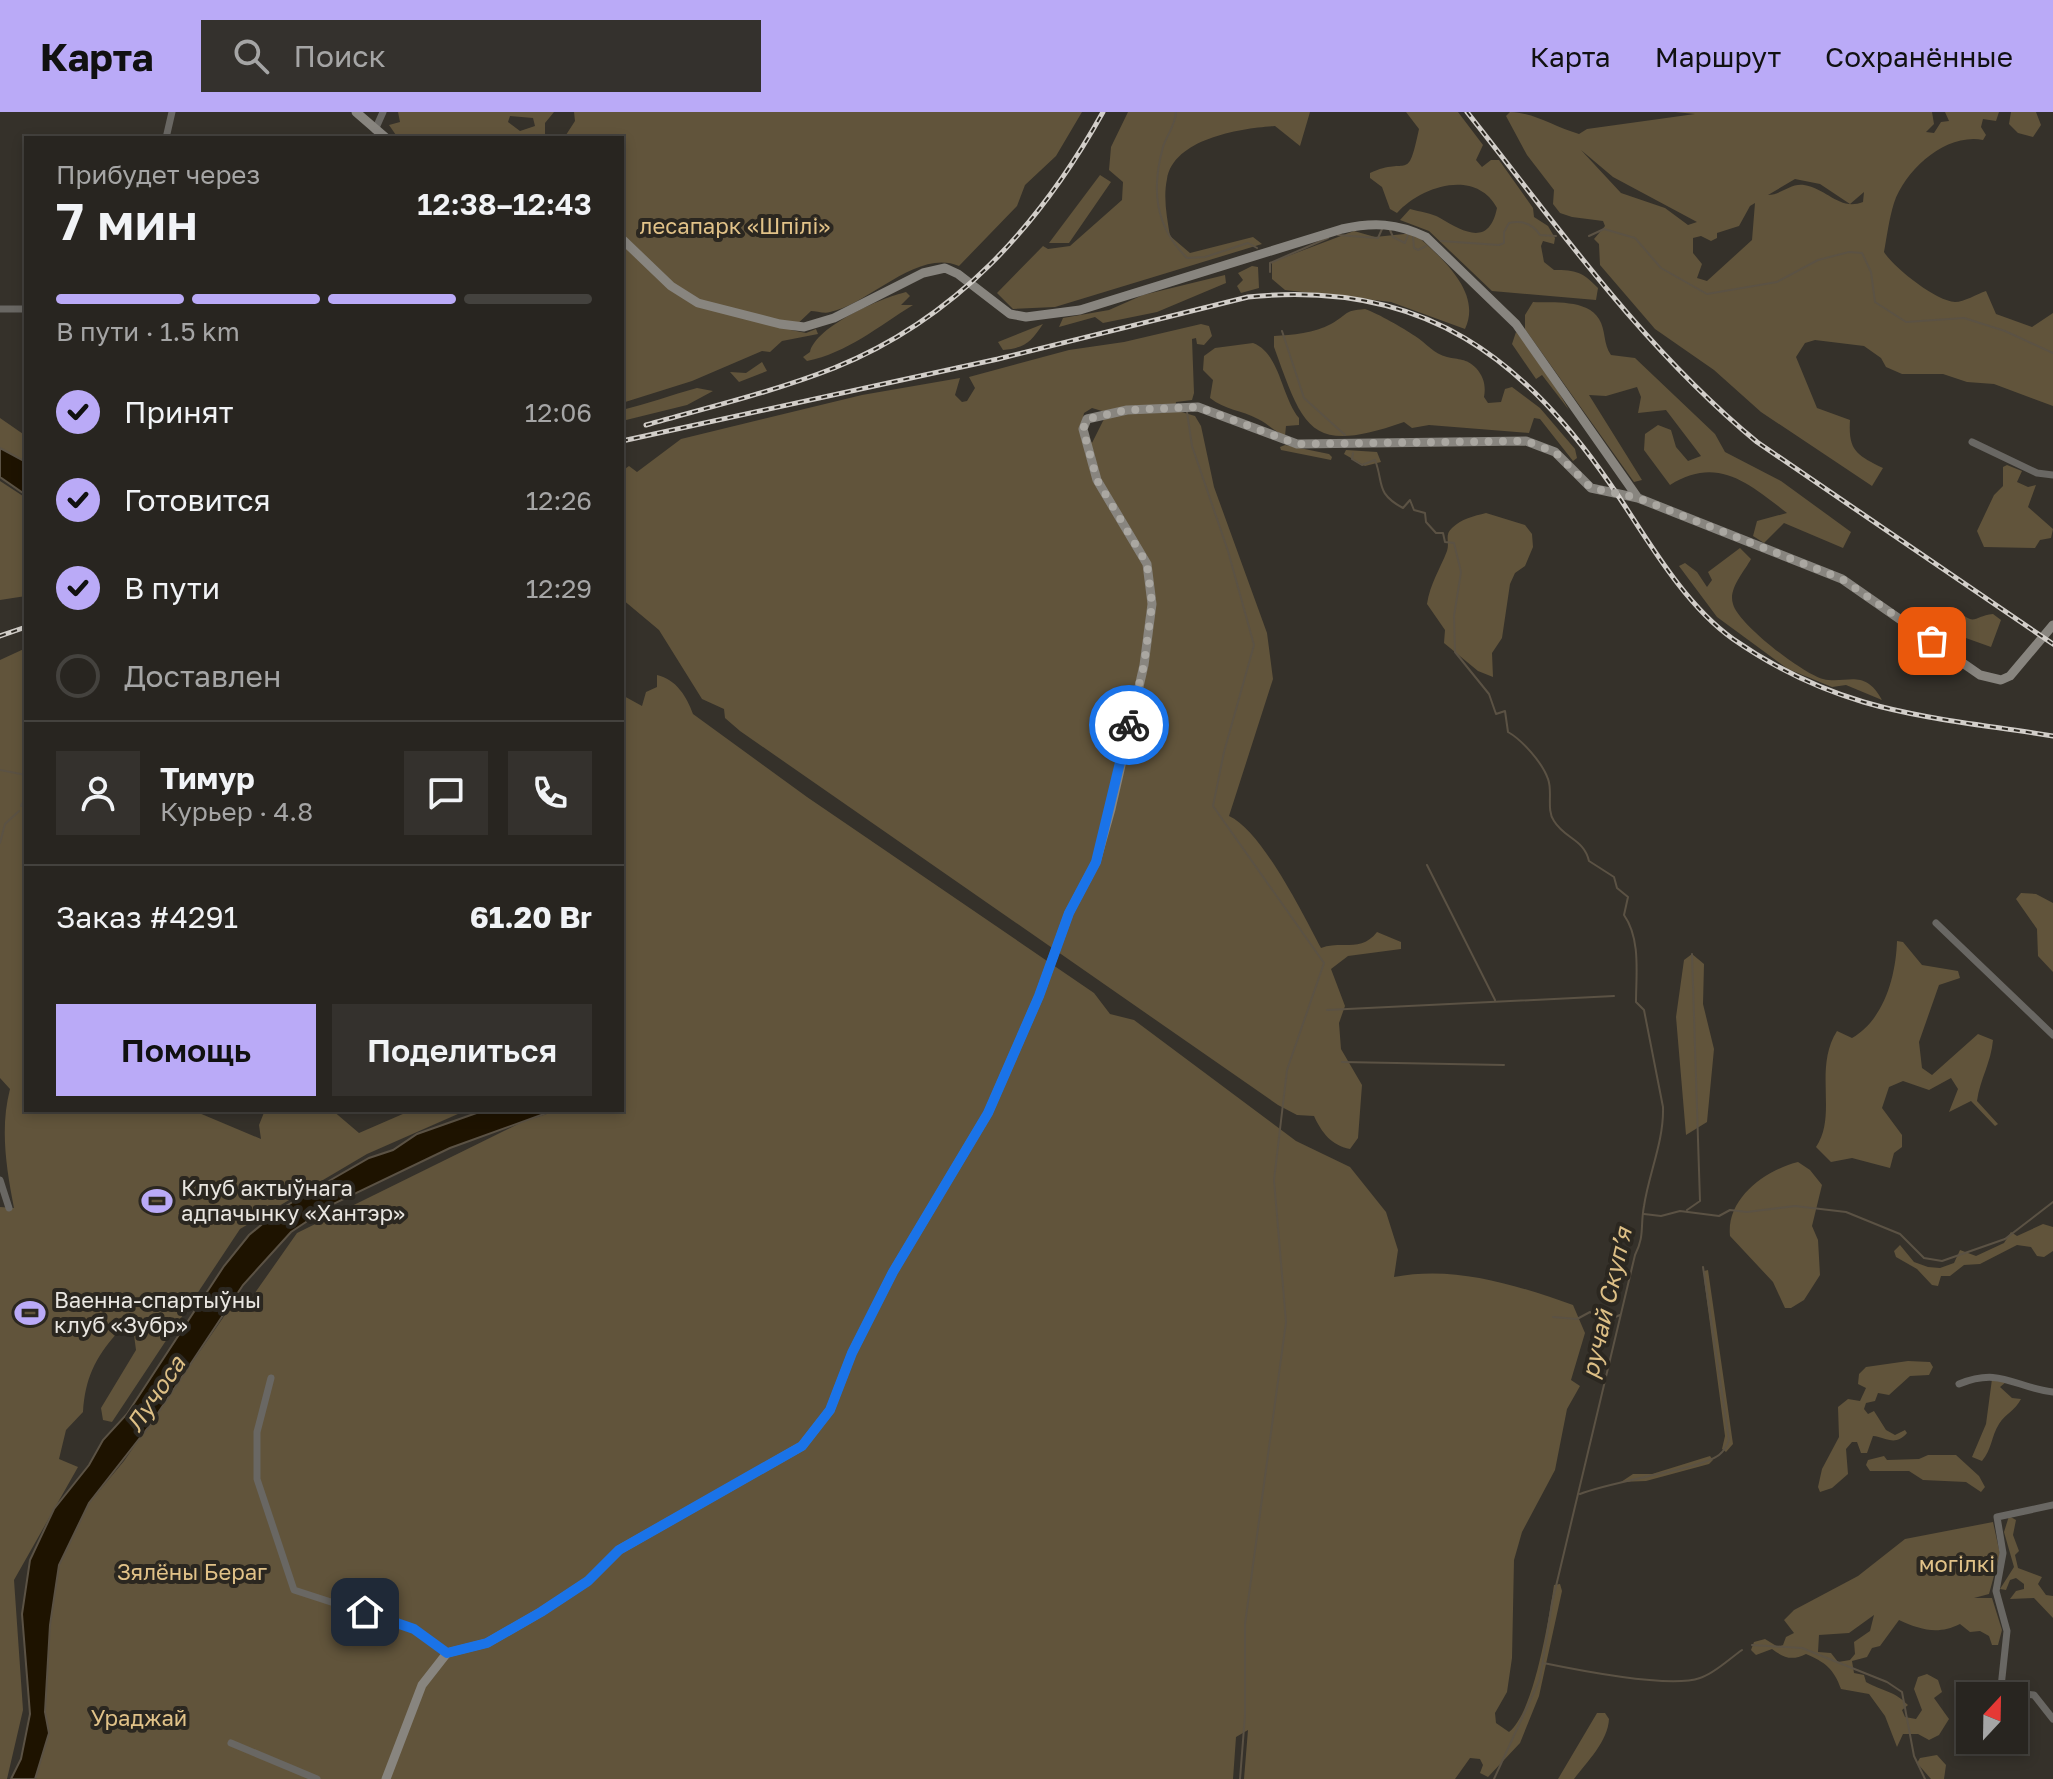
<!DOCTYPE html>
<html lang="ru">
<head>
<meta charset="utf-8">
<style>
  :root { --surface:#282520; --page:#34312d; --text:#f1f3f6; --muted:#a5a5a5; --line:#44423e; --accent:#baaaf7 }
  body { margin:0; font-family:"Golos Text",sans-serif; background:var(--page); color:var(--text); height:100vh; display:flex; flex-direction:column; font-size:30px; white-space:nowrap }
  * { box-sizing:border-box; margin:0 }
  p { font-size:26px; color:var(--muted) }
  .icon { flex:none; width:44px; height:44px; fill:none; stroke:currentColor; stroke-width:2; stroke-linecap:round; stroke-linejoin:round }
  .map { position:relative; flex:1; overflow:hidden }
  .sheet { position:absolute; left:24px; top:24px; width:600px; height:976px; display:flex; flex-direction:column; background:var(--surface); border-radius:0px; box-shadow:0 4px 12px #0003,0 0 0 2px var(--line) }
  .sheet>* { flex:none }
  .needle { width:52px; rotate:22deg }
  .tools { position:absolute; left:1956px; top:1570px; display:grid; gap:16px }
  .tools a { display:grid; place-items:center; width:72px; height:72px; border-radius:0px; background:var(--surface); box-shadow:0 4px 12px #0003,0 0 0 2px var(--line); font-size:40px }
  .pin { position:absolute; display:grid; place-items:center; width:68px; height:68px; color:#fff; margin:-34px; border-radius:16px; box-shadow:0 4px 12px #0006 }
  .courier { position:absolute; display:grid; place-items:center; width:80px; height:80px; margin:-40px; border:6px solid #1a73e8; border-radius:50%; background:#fff; color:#222; box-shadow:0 2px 10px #0007 }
  .headline em { font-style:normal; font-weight:600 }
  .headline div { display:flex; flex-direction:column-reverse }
  .headline { display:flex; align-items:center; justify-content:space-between; height:136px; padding:0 32px }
  h1 { font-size:52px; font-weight:600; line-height:60px }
  .bar { display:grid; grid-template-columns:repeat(4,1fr); gap:12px 8px; align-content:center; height:96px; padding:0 32px }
  .bar i { height:10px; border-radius:6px; background:var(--line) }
  .bar .current { background:var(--accent) }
  .bar p { grid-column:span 4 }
  .line { display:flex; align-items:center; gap:20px; padding:0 32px; border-top:2px solid var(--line) }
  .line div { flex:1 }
  .round { display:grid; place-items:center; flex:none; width:84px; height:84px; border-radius:0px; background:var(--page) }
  ol { padding:0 32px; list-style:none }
  li { display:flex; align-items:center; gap:24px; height:88px }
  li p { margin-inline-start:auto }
  li .icon { padding:8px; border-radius:50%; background:var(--accent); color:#111; stroke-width:4 }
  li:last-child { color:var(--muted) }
  li i { width:44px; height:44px; border:4px solid var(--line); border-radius:50% }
  .primary-button { display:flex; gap:16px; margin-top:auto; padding:16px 32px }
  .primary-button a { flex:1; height:92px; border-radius:0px; background:var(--accent); color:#111; font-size:32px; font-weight:600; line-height:92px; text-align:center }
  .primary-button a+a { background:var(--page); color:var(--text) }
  header { display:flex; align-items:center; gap:48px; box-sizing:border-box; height:112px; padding:0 40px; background:var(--accent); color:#111 }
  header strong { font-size:38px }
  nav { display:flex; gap:44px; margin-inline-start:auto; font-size:28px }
  .search { width:560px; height:72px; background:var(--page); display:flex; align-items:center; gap:20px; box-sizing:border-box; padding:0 28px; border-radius:0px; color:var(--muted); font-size:30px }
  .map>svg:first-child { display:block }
</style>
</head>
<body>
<header>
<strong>Карта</strong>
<div class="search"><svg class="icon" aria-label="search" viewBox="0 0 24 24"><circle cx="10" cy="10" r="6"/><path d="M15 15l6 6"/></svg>Поиск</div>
<nav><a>Карта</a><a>Маршрут</a><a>Сохранённые</a></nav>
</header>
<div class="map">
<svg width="2053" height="1667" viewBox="0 0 2053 1667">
  <rect width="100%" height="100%" fill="#35312a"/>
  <path fill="#61543b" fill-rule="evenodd" d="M398 0H554L545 11V26H398L389 13 400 10ZM510 4 533 6 535 14 520 19 508 10Z
    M574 0H1082L1056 44 1025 73 1017 94 959 154C918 136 869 192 830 200 825 202 816 199 811 199L791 218 806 221 816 217 818 222 782 229 770 240 762 239 692 269 622 291V26H564L575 9Z
    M1128 0H1310L1300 34 1275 14C1242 16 1174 26 1167 67 1163 86 1167 105 1170 124L1190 141 1253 125 1262 132 1055 195 1013 197 997 181 1043 134 1048 137 1070 134 1122 88 1123 70 1109 58 1111 35Z
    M1406 0H1458L1483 33 1476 48 1482 55 1491 48H1499L1533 96 1534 105 1548 114 1555 126 1554 132 1543 129 1541 134 1544 150 1554 158C1576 158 1583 160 1598 176L1596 188 1492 179 1429 119 1400 108 1410 97C1420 100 1432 101 1440 106 1464 120 1489 135 1497 96 1476 56 1421 74 1397 101L1390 97 1382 75 1370 66V61C1409 43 1407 73 1419 17Z
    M1510 0C1536 1 1554 15 1579 22L1587 17 1695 2 1675 0H1932L1934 12 1926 20 1934 21 1941 10 1949 9 1945 0H1999L1996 9 1983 7 1981 15 1986 23 1983 28C1946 21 1906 57 1894 91 1889 107 1887 124 1884 140 1894 156 1936 189 1955 190 1964 190 1977 182 1986 179L1996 202 2032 215 2053 201V294L1994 272 1967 270 1943 262H1902L1886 255 1881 246 1864 234 1815 228 1805 231 1796 245 1817 296 1850 308C1848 339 1857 343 1883 356L1872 374 1761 300 1714 258 1655 217 1600 153 1599 132 1594 127 1605 114 1603 109 1572 105 1560 101 1553 92 1554 78 1527 43 1506 4ZM1581 38 1613 65 1697 110 1688 113 1665 96 1621 81ZM1795 67 1820 72 1850 92 1864 80 1863 90C1839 99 1828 77 1804 73 1790 71 1781 83 1768 83ZM1755 91 1752 128 1707 169 1697 166 1702 152 1693 141V126L1701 124 1711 129 1717 126V121L1739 114 1750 94Z
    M2011 0H2036L2041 13 2033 25 2018 21 2009 12Z
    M1100 63 1111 70 1069 131H1049Z
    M1354 119 1375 125 1414 121C1439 144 1483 179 1465 217L1391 190 1285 178 1272 167V150Z
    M1252 154 1258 155 1259 176 1241 181 1237 174 1243 168 1238 161Z
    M1225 163 1226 171 1157 200 1103 211 1095 205 1059 215 1063 206 1109 198 1143 183Z
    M906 180 910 184 901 193H913C879 214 847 241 807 249L803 245 810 240C816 214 881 186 906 180Z
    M1533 190C1553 191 1587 187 1599 207 1606 218 1603 232 1611 243L1635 246 1715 322 1725 340 1781 369 1851 420 1843 436 1784 411 1764 431 1753 424 1757 409 1787 401C1749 372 1718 343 1670 373L1644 338 1645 322 1658 313 1671 318 1676 335 1688 349 1701 344 1666 298 1638 301 1641 285 1637 275 1606 284 1589 283 1642 368 1634 370 1525 217V203Z
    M1365 197C1379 202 1403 216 1415 224 1426 231 1434 242 1447 245 1459 248 1466 246 1476 256 1484 265 1486 274 1484 285L1488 291 1501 290 1505 277 1512 275 1540 296 1575 337 1577 346 1573 349 1540 307 1534 306 1529 321 1429 313 1412 316 1404 310C1310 343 1304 318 1274 235V224C1292 223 1315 221 1331 212 1349 202 1342 199 1365 197Z
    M1043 212C1031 230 1025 236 1003 238L998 230Z
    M1201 212 1209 214 1212 224 1204 233 1197 232 1196 226 1192 227 1194 281 1192 288 1176 290 1175 298 1195 304 1201 314 1214 375 1267 521 1273 567 1229 704C1262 719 1303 802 1321 836 1341 828 1361 841 1377 820L1401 830V837L1348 844 1331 857 1345 894 1339 911 1341 937 1362 973 1358 1026 1350 1037C1331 1033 1322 1021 1314 1004L1297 1003 1278 993 740 619 725 606 724 597 702 587 659 518 622 487V359L629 354 637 360 681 327 862 283 960 266 955 283 962 290 967 289 975 276 969 265 1069 238 1124 230ZM1092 296 1102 299 1104 307 1092 331 1082 310 1084 301Z
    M1516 220 1543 253 1569 298 1542 263 1536 267 1512 232Z
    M1253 231C1280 241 1281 284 1299 306V313L1286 314 1285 324C1274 319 1268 312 1258 307 1241 298 1225 298 1210 286L1213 268 1203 258 1204 244 1215 236Z
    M762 250 767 259 739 270 730 260 746 261Z
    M697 276 713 279 687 293 622 309V298C647 292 671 283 697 276Z
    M0 306 26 324V350L0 336Z
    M1285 333 1329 342 1332 345 1331 348 1281 338 1280 335Z
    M1346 338 1377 340 1381 350 1365 354 1344 342Z
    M2007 353 2022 359 2017 370 2028 375 2036 373 2028 395 2053 417 2051 426 2040 428 2035 436 1984 435 1977 419 1994 383 2003 374V355Z
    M0 369 26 386V484L0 488Z
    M1486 401 1525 413 1532 422 1533 435 1525 454 1515 461 1510 472 1502 526 1492 541 1493 565 1478 559 1444 531 1445 518 1427 492C1430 472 1440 457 1447 439 1450 430 1444 423 1452 416 1461 407 1474 404 1486 401Z
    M1740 436 1751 447C1744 460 1728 477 1733 492 1738 512 1803 562 1823 567 1846 573 1864 555 1882 588L1846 573 1832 575 1788 557 1717 505 1679 454 1685 451 1697 460 1707 475 1712 468 1708 460Z
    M1956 496C1975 516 1973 504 1993 502L2001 508 1991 535 1963 525 1944 509 1948 497Z
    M26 536V998H192L261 1027 259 1013 265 998H332L359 1021 412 998H467L367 1042 240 1117 112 1310 103 1308 101 1296 136 1238 134 1223 117 1221C95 1246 85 1267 83 1300L66 1318 59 1347 78 1355 14 1468 23 1598 7 1667H0V1095L14 1096C6 1055 0 1016 10 977L0 966V548Z
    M657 563C676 567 687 585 693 602L807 685 1094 881 1110 902 1134 908 1296 1029 1350 1055 1386 1100 1398 1138 1394 1165C1455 1153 1516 1173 1573 1193L1585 1221 1571 1268 1580 1274 1567 1297 1555 1358 1522 1420 1514 1448 1512 1546 1507 1580 1495 1601 1496 1611 1509 1620C1534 1601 1549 1506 1554 1473L1560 1472 1562 1479 1539 1584 1520 1631 1488 1665 1480 1661 1483 1653 1480 1647 1470 1646 1455 1667H1244L1248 1618 1236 1625 1233 1667H35L49 1621 45 1600 50 1513 59 1453 89 1391 124 1349 236 1187 245 1184 250 1188 297 1121 522 1010 559 998H622V583L642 594 646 580 657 575Z
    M2021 781 2036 782 2053 791V860L2038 844 2037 817 2016 787Z
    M1897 829 1903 830 1922 853 1958 859 1960 866 1939 873 1919 930 1922 956 1932 963 1978 922 1993 928C1991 951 1980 967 1977 989L1998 1012 1995 1014 1971 989 1949 1000 1958 977 1951 966 1929 978 1903 969 1889 975 1882 996 1902 1023V1035L1894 1041 1890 1056 1852 1046 1831 1050 1816 1035C1838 1003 1813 957 1837 919L1852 926C1884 908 1896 864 1897 829Z
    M1692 842 1704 852 1703 892 1714 937 1707 1010 1686 1023 1676 905 1684 848Z
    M1798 1050 1810 1058 1822 1073 1812 1114 1818 1128 1820 1163 1804 1188 1791 1196H1785L1773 1170 1730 1124C1726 1086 1766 1058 1798 1050Z
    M2043 1112 2053 1115V1139L2044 1145 2037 1144 2031 1135 2017 1133 1980 1152 1964 1153 1950 1164H1941L1938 1174 1932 1173 1917 1157 1896 1145 1894 1139 1900 1133 1914 1150 1928 1155 1940 1156 1954 1151 1960 1138 1976 1144 2004 1131 2011 1120 2017 1124Z
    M1708 1158 1733 1332 1726 1340 1722 1337 1725 1324 1704 1167V1159Z
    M1908 1249 1930 1250 1933 1255 1929 1263 1910 1264 1889 1283 1878 1281 1875 1289 1866 1291 1864 1297 1868 1302 1874 1299 1886 1318 1895 1323 1905 1318 1907 1321C1895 1335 1886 1325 1873 1324L1867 1341H1861L1857 1330H1852L1846 1337 1848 1362 1832 1376 1820 1380 1818 1375 1822 1357 1839 1325 1838 1295 1848 1287 1860 1289 1866 1276 1858 1272 1859 1262 1866 1255Z
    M1992 1267 2006 1270 2000 1275 2012 1286 2021 1287C2015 1299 2005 1302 1999 1312 1991 1325 1992 1337 1982 1349L1972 1345 1986 1312Z
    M1928 1343H1956L1979 1364 1985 1375 1981 1380 1966 1370 1923 1368 1909 1359H1870L1866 1353 1868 1348 1884 1344 1887 1348 1919 1347Z
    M1710 1344 1713 1348 1709 1352 1646 1369 1621 1370 1633 1362H1652Z
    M2009 1404 2016 1408 2013 1423 2019 1439 2015 1443 2018 1456 2042 1465 2038 1472 2046 1483 2053 1484V1506L2034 1486 2010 1487 2016 1479 2024 1477V1472L2016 1466 2010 1468 2006 1478 2000 1477 2014 1455 2004 1420Z
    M1993 1410 2000 1442 1989 1482 1974 1486H1992L2002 1518 1998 1533H1992L1989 1524 1980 1519 1970 1520 1960 1512C1938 1523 1921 1518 1899 1508L1880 1534 1872 1536 1867 1545 1852 1549 1854 1561 1864 1563 1866 1570C1884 1580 1893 1578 1908 1593L1902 1598 1905 1605 1916 1607 1922 1598 1914 1577 1918 1565 1927 1562 1938 1568 1942 1580 1934 1586 1949 1607 1939 1623 1929 1628 1918 1622H1903L1897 1635 1885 1604 1869 1582 1841 1577C1834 1557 1825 1550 1806 1542 1792 1549 1784 1546 1772 1537L1756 1543 1751 1538 1754 1530 1765 1527 1778 1535 1783 1533 1786 1525 1794 1521 1784 1508 1794 1498 1858 1464 1905 1427ZM1874 1503 1870 1519 1854 1530 1855 1542 1850 1548 1838 1550 1831 1541 1818 1540 1819 1523 1849 1521Z
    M1597 1601H1605L1609 1607C1608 1629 1587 1650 1574 1667H1558Z
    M1937 1643 1946 1653 1944 1667H1931L1917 1651 1920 1646Z"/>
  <path fill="#1e1300" stroke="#5b5244" stroke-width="2" d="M0 336 26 350V383L0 365Z
    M485 998H555L450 1036 333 1092 291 1120 243 1173 150 1313 89 1391 59 1453 50 1513 45 1600 49 1621 35 1667H11L21 1647 30 1602 22 1502 30 1448 54 1397 89 1353 103 1328 127 1302 224 1154 249 1123 279 1098 315 1077 369 1046 393 1038 417 1022Z"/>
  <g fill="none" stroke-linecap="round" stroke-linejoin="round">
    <path stroke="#5b5244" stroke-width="2" d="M1176 0C1175 15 1167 22 1163 35 1151 78 1155 114 1187 146L1205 145 1248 131 1257 136
      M1390 118 1393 125 1405 131 1408 123
      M1338 123 1378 126 1382 117
      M1413 124 1414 136 1418 138 1426 134
      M1589 124 1604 117 1635 126 1661 156 1707 182 1777 170 1818 148 1849 140 1862 141 1871 160 1875 190 1906 210 1964 206 2005 219 2053 241
      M1441 129 1499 133 1504 131V120L1509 111C1523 108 1533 112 1540 123L1556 124
      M1270 160V151L1328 126
      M1282 219 1304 286 1345 323
      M1187 300 1192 334 1228 439 1254 533 1224 640 1213 694 1324 851 1287 958 1274 1068 1286 1210 1245 1512V1603L1240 1667
      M1353 341 1352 347 1362 353 1375 348C1384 371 1375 381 1403 396L1410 388 1414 398 1425 401 1426 410 1436 421H1443L1445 430 1454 431 1461 460 1454 504 1455 540 1489 582 1496 602 1505 599 1508 620C1522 628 1542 650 1548 667 1553 679 1546 698 1554 709 1565 727 1584 727 1589 749L1614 765 1617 776 1628 785 1624 803C1641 827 1636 863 1636 890L1644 898 1663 995C1664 1029 1649 1061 1644 1094 1640 1115 1645 1123 1635 1143L1552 1491 1540 1567 1494 1667
      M0 658 26 663
      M21 694 26 684
      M0 731 5 712 19 699
      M1427 753 1495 888
      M1327 898 1614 884
      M1342 950 1504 953
      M1687 1098 1700 1089 1692 842
      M1644 1102 1661 1104 1680 1099 1719 1104 1730 1098 1747 1100 1795 1094 1846 1100 1900 1122 1924 1146 1942 1149 2005 1127 2053 1090
      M1553 1205 1577 1207 1590 1200 1603 1210 1620 1203
      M1580 1382C1611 1369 1701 1357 1719 1343 1724 1339 1727 1334 1729 1328L1703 1155
      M1752 1533 1802 1536 1887 1570 1902 1580 1914 1644 1925 1667
      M1543 1551C1577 1558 1669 1577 1700 1566 1714 1562 1729 1547 1742 1538"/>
    <path stroke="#696763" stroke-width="7" d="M375 18 383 0
      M166 26 172 0
      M0 197H26
      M1972 330 2037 361 2053 363
      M1936 811 2053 923
      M0 1068 9 1096
      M271 1266 257 1320V1367L294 1478 414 1517 447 1541
      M1959 1272C2001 1255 2013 1275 2053 1280
      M2053 1393 1997 1405 2003 1441 1996 1479 2007 1519 2001 1575 2008 1580 2034 1583 2053 1607
      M231 1631 317 1667"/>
    <path stroke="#88857f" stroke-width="9" d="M356 0 386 26
      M622 127 671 174 698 191 780 212 804 215 834 206 923 161 945 156 958 162 1010 202 1026 205 1080 198 1342 117C1373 110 1397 111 1426 125L1516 212 1638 386
      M386 1667 422 1573 447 1541 487 1531 541 1500 588 1469 619 1438 802 1334 830 1298 852 1241 893 1160 988 1001 1039 884 1069 801 1096 750 1111 697 1144 553 1152 492 1147 452 1097 368 1083 317 1087 307 1127 298 1198 295 1297 332 1526 329 1555 340 1591 376 1638 386 1842 467 1980 563 2001 568 2010 564 2053 513"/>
    <g stroke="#d2cec9" stroke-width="5">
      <path id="rail" d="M1467 0C1558 115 1643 236 1757 330L2053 532
        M646 313C709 295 773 280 834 256 956 207 1040 113 1103 0
        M622 329 998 247 1248 185C1424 167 1526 246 1619 385 1650 432 1686 494 1733 527 1841 602 1928 604 2053 624
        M0 524 26 515"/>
    </g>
    <use href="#rail" stroke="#2b2720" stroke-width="2" stroke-dasharray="6" stroke-linecap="butt"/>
  </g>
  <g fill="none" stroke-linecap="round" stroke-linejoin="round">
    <path stroke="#aaa7a1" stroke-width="8" stroke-dasharray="0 14.4" d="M1129 613 1144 553 1152 492 1147 452 1097 368 1083 317 1087 307 1127 298 1198 295 1297 332 1526 329 1555 340 1591 376 1638 386 1842 467 1932 529"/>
    <path stroke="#1a73e8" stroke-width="10" d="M365 1500 414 1517 447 1541 487 1531 541 1500 588 1469 619 1438 802 1334 830 1298 852 1241 893 1160 988 1001 1039 884 1069 801 1096 750 1129 613"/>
  </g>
  <defs>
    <g id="stadium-bare" transform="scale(2.4)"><path d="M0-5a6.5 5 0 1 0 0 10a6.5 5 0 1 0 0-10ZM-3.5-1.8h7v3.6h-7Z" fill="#baaaf7" stroke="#2b2720" stroke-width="2.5" paint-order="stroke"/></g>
  </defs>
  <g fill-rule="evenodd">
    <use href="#stadium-bare" x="157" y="1089"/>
    <use href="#stadium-bare" x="30" y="1201"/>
  </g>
  <g text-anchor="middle" stroke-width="8" stroke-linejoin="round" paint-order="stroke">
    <g font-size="22" fill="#e1c288" stroke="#2b2720">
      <text x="735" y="122">лесапарк «Шпілі»</text>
      <text x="1957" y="1460">могілкі</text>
      <text x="192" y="1468">Зялёны Бераг</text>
      <text x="139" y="1614">Ураджай</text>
    </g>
    <g font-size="22" fill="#e9e6e1" stroke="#2b2720" text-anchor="start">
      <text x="181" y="1084">Клуб актыўнага<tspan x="181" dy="25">адпачынку «Хантэр»</tspan></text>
      <text x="54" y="1196">Ваенна-спартыўны<tspan x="54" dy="25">клуб «Зубр»</tspan></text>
    </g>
    <g font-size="24" font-style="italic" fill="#ddbf85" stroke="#2b2720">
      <text transform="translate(1607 1191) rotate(-77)" y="8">ручай Скупʼя</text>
      <text transform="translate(156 1282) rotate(-56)" y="8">Лучоса</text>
    </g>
  </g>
</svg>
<div class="tools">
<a><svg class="needle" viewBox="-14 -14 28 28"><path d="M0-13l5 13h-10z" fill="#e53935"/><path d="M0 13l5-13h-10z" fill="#a5a5a5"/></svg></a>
</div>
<div class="pin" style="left:1932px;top:529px;background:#ea580c"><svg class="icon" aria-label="bag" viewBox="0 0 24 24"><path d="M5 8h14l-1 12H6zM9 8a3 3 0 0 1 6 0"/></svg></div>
<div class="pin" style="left:365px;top:1500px;background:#1f2937"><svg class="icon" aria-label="home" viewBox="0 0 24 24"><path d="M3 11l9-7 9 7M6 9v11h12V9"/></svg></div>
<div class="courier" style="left:1129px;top:613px"><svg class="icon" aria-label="bike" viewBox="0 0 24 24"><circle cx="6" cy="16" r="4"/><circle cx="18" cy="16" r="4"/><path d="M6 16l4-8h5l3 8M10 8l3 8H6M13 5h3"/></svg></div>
<section class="sheet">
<div class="headline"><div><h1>7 мин</h1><p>Прибудет через</p></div><em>12:38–12:43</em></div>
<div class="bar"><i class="current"></i><i class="current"></i><i class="current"></i><i></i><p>В пути · 1.5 km</p></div>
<ol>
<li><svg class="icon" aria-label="check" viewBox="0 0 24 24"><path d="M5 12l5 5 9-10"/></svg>Принят<p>12:06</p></li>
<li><svg class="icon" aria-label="check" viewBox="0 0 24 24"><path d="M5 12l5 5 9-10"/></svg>Готовится<p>12:26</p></li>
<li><svg class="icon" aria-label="check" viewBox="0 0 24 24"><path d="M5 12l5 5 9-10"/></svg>В пути<p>12:29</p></li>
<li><i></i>Доставлен</li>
</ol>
<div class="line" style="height:144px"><a class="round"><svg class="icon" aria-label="person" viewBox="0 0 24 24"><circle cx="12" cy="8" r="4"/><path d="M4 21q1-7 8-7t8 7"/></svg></a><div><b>Тимур</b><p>Курьер · 4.8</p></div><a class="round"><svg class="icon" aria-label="chat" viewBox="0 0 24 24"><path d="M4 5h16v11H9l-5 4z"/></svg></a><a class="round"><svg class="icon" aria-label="phone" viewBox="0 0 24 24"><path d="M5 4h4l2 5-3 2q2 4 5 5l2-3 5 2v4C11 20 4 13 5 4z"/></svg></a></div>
<div class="line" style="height:104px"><div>Заказ #4291</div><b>61.20 Br</b></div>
<div class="primary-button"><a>Помощь</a><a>Поделиться</a></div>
</section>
</div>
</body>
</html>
